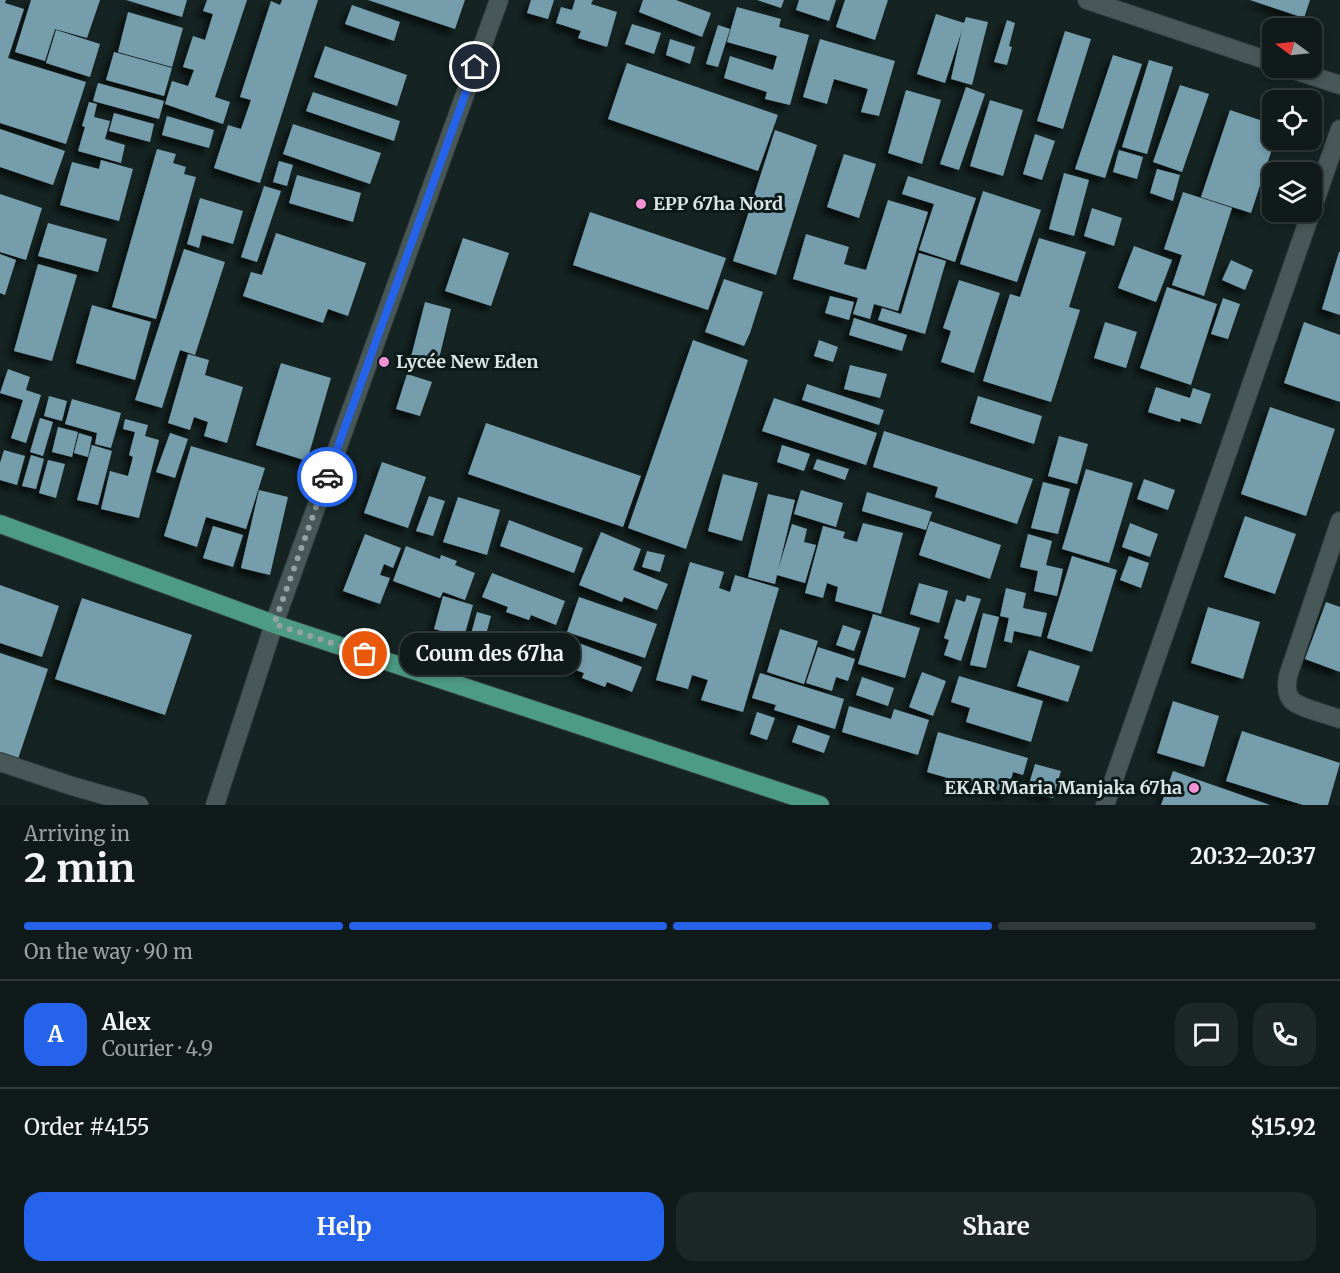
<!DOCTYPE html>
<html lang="en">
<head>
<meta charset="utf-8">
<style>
  :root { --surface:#101a1a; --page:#1e2727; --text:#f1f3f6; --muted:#9ca1a2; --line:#303839; --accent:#2563eb }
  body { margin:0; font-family:Merriweather,serif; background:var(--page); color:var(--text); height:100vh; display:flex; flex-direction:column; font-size:22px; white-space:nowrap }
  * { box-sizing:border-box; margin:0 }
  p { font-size:20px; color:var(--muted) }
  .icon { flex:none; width:33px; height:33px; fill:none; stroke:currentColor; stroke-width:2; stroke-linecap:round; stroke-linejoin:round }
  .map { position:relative; height:805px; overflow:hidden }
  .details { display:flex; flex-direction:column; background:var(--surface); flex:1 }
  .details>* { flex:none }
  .needle { width:39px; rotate:285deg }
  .buttons { position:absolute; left:1262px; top:18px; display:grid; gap:12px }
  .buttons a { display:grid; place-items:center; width:60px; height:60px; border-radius:12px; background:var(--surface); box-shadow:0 3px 9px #0003,0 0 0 2px var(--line); font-size:30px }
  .pin { position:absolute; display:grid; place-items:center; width:51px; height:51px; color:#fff; margin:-26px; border:3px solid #fff; border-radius:50%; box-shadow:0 2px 6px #0007 }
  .courier { position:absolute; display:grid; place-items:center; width:60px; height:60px; margin:-30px; border:4px solid #2563eb; border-radius:50%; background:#fff; color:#222; box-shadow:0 2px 8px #0007 }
  .bubble { position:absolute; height:42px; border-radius:18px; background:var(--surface); box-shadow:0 3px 9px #0003,0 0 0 2px var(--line); font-size:20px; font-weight:700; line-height:42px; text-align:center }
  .headline em { font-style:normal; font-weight:700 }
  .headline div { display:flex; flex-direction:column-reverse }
  .headline { display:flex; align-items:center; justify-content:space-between; height:102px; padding:0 24px }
  h1 { font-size:39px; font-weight:700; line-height:45px }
  .bar { display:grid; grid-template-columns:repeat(4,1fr); gap:9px 6px; align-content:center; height:72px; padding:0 24px }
  .bar i { height:8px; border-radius:4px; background:var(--line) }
  .bar .current { background:var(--accent) }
  .bar p { grid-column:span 4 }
  .line { display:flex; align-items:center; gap:15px; padding:0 24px; border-top:2px solid var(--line) }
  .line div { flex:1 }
  .round { display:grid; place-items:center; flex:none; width:63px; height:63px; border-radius:18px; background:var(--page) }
  .primary-button { display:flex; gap:12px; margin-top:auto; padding:12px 24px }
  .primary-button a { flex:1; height:69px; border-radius:18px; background:var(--accent); color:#fff; font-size:24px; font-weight:700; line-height:69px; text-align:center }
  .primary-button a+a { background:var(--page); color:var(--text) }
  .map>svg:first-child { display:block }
</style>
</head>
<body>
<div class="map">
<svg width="1340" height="805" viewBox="0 0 1340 805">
  <defs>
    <filter id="shadow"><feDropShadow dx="-5.5" dy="5.5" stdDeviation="3" flood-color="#0009"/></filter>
  </defs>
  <rect width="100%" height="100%" fill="#152323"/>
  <path fill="#759dac" filter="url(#shadow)" d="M0 0H6L5 3 24 9 8 58 86 82 66 144 0 123Z
    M31 0H100L87 38 55 29 45 61 15 52Z
    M126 0H187L182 17Z
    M207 0H247L215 97 230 102 223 124 165 104 172 81 188 86 194 70 183 67 193 36 205 40 213 14 203 11Z
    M282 0H318L260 183 214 168 228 125 241 129 251 100 240 97 271 1 280 5Z
    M368 0H465L455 29Z
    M531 0H554L548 19 527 13Z
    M575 0H593L591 4 617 12 607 47 578 38 581 31 556 23 561 7 572 10Z
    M643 0H676L711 13 702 37 639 12Z
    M757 0H784L781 8Z
    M799 0H836L829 21 796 10Z
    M845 0H888L875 40 836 27Z
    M1250 0H1310L1304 18Z
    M352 5 400 22 394 41 345 24Z
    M737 7 781 19 779 27 809 35 790 105 765 99 767 92 724 78 730 56 773 70 777 56 727 42Z
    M128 12 183 28 172 67 118 52Z
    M936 14 964 23 966 17 988 22 972 85 951 79 962 30 945 83 917 74Z
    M1007 20 1015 23 1009 46 1012 47 1007 65 994 62Z
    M632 24 661 33 654 54 625 44Z
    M718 25 730 29 718 67 706 64Z
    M56 30 100 44 90 77 46 63Z
    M1065 31 1091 39 1063 129 1037 121Z
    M670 39 695 47 690 64 666 55Z
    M820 39 895 61 879 116 861 112 868 89 834 79 827 104 803 97Z
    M325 46 407 75 397 106 314 77Z
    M114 52 172 68 164 96 106 80Z
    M1113 55 1142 64 1105 178 1075 169Z
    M1149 60 1173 67 1147 154 1122 147Z
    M627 63 778 115 758 171 608 119Z
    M98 83 164 101 159 119 93 101Z
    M1180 85 1209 94 1182 172 1153 162Z
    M966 87 985 94 959 170 940 164Z
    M906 90 941 100 922 164 888 153Z
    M313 92 400 121 394 141 306 111Z
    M990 100 1023 110 1003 176 970 166Z
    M89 102 97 104 94 117 110 121 105 139 125 145 121 163 78 151 85 127 82 126Z
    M1230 110 1272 124V140H1275L1251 213 1201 197Z
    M114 113 154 124 150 142 109 131Z
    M167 116 214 130 209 148 162 135Z
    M293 124 381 153 370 184 283 154Z
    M0 129 65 151 53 185 0 167Z
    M775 130 817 145 776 275 733 261Z
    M1035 134 1055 141 1042 180 1023 174Z
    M157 149 176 154 173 163 186 167 184 174 196 177 156 319 112 307Z
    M1119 150 1143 157 1137 179 1113 172Z
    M844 154 876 164 859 218 827 207Z
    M101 160 133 169 119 221 60 205 72 162 99 169Z
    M279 161 293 165 287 186 273 182Z
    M1157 169 1180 175 1173 201 1150 193Z
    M1064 173 1089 180 1074 236 1049 229Z
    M297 175 361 193 353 222 289 203Z
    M908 176 976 198 955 262 919 250 934 204 902 194Z
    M264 186 281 191 257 262 241 257Z
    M983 191 1041 210 1017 282 960 264Z
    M1183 192 1232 208 1204 296 1172 285 1182 255 1164 249Z
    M0 194 42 208 26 260 0 252Z
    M200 198 243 211 233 244 202 235 199 248 187 244Z
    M888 200 928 212 898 311 874 304 870 319 853 314 858 298 793 279 806 234 849 247 844 264 866 270Z
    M1092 208 1122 218 1114 246 1084 236Z
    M590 212 726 258 708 310 573 265Z
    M48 223 107 239 98 272 38 256Z
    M276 233 366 263 348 316 328 309 323 323 243 296 251 272 262 275Z
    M463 238 509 253 491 306 445 291Z
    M1039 238 1086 252 1069 307 1080 310 1051 402 983 381 1010 294 1020 297Z
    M1134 246 1172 260 1156 302 1118 288Z
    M184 249 225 262 195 355 180 350 162 408 135 400Z
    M1339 252H1340V315L1322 309Z
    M919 253 946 261 925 334 878 320 882 308 901 314Z
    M0 254 16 260 5 295 0 293Z
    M1231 260 1253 270 1245 290 1222 280Z
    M38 264 77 275 52 361 14 351Z
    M724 279 763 292 750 333 744 346 705 332Z
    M959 280 1000 293 974 373 941 362 951 331 943 328Z
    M1167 287 1217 304 1191 385 1140 368Z
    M830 296 854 302 849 320 825 313Z
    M1223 298 1240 304 1228 339 1211 334Z
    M425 302 451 309 437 367 410 361Z
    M92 305 151 322 135 380 76 363Z
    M854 318 907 335 902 351 849 335Z
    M1105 322 1137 332 1126 368 1094 358Z
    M1304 322 1340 335V402L1284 383Z
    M693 340 748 360 686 549 628 528Z
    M819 340 838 347 833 362 814 356Z
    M188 354 209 360 205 375 243 387 227 443 204 436 208 422 194 417 190 430 168 423Z
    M281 363 331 378 307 461 256 445Z
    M850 365 887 374 880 398 844 389Z
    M8 369 30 377 26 390 41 395 26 443 11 438 23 400 0 393Z
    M407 374 432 382 420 416 396 409Z
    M807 384 884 410 879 425 802 400Z
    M1156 387 1190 398 1193 388 1211 394 1201 424 1181 418 1180 422 1148 412Z
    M49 396 67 401 62 421 44 416Z
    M978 396 1042 416 1034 444 970 423Z
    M774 398 877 433 866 465 762 431Z
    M72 399 121 413 111 448 95 444 97 433 65 424Z
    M1270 407 1335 429 1306 516 1241 494Z
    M40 418 53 422 43 456 30 452Z
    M125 419 148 425 145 436 159 440 139 518 101 509 110 471 128 476 133 457 129 455 135 432 123 429Z
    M486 423 641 476 623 527 468 474Z
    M58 427 78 432 72 457 52 452Z
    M884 431 1033 479 1017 524 935 497 938 487 873 467Z
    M79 433 92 437 88 457 74 453Z
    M170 433 188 439 175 478 156 472Z
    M1059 436 1088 444 1077 484 1048 476Z
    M92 445 112 451 98 505 77 500Z
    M782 445 810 454 804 471 777 462Z
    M191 446 265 468 246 529 206 517 197 547 164 536Z
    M4 450 25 456 17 485 0 480V463Z
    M31 455 44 459 36 489 22 486Z
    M817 459 849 469 845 480 813 469Z
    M48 460 65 464 56 498 39 493Z
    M382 462 426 477 408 528 364 513Z
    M1086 469 1133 483 1109 563 1062 549Z
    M723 474 758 483 742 541 708 531Z
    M1144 479 1175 490 1168 510 1137 499Z
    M1043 482 1070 489 1058 534 1031 528Z
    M259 490 288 497 270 575 241 568Z
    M801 490 843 503 836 527 794 514Z
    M867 492 932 512 926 530 862 511Z
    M768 494 795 500 778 570 792 524 807 529 804 542 816 545 805 583 777 575 775 584 748 577Z
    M429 496 445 501 433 536 416 531Z
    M458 497 500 510 487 555 443 542Z
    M1245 516 1296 534 1275 594 1224 577Z
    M509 520 583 548 574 573 500 546Z
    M930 521 1001 545 990 579 919 555Z
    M863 523 903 533 881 614 835 601 838 587 827 583 823 598 805 593 823 526 845 532 843 538 857 542Z
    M1130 523 1158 534 1150 557 1122 547Z
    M213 526 243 535 233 567 203 558Z
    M601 532 641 549 633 570 668 584 657 610 624 597 622 602 579 585Z
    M365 534 401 548 393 568 384 564 380 575 390 578 380 604 343 591Z
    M1028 534 1052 541 1046 565 1063 569 1057 596 1034 591 1038 571 1020 567Z
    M406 546 440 559 441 555 457 561 455 565 475 573 465 600 443 592 440 598 393 581Z
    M647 551 665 555 660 572 642 567Z
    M1072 556 1117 570 1092 652 1047 638Z
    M1129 556 1149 563 1141 588 1120 580Z
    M690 562 724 572 719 588 730 592 735 575 779 588 743 712 701 700 708 680 692 675 688 689 656 680Z
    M492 573 565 601 556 625 531 615 529 620 506 612 508 607 482 597Z
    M919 583 948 591 939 623 910 614Z
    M0 585 59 606 42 657 0 643Z
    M1006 588 1026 593 1023 608 1047 613 1041 637 1014 631 1012 643 1004 641 1009 618 1000 616Z
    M967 595 981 599 961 661 944 655 949 640 944 638 956 599 965 602Z
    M443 596 473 605 464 637 434 629Z
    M579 597 657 624 645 658 567 632Z
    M82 598 192 635 165 715 55 679Z
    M1326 602 1340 607V672L1305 659Z
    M1208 607 1260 622 1243 679 1191 663Z
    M477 612 491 616 484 642 470 638Z
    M983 613 999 617 986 668 970 665Z
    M873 614 920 628 905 678 858 664Z
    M843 625 861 631 854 651 836 645Z
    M780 629 818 641 804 684 767 672Z
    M524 633 550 640 546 655 520 648Z
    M568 639 642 667 632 692 607 682 605 687 582 678 584 673 559 664Z
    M818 647 855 659 848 681 836 677 832 691 806 683Z
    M1029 650 1080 666 1068 702 1017 686Z
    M0 653 48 669 18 759 0 753Z
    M922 672 946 681 933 716 909 707Z
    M760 673 844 699 835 729 774 710 776 705 752 698Z
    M959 676 1043 701 1031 742 966 722 970 708 951 702Z
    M862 677 894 688 888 706 856 695Z
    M1173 701 1219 716 1204 767 1157 753Z
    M849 706 891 719 894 709 929 720 918 755 842 732Z
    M757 712 775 718 767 740 750 734Z
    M798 725 830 736 824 753 792 742Z
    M1242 731 1340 763 1328 805H1303L1226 781Z
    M938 732 1028 758 1023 775 1013 772 1007 795 927 772Z
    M1035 764 1061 771 1053 798 1027 791Z
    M1173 771 1270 805H1161Z"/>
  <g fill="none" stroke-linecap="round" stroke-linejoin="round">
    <g stroke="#323c3c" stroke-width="20">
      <path id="minor" d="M1087 0 1272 62
        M1288 68 1340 85
        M1340 521 1288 676C1284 700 1292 703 1312 710 1321 713 1331 716 1340 719
        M0 762 72 786 139 805
        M215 805 274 624 499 0
        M1105 805 1340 129"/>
    </g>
    <g stroke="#323c3c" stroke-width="20">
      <path id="major" d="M0 524 274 624 820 805"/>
    </g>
    <use href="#minor" stroke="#485757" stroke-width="18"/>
    <use href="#major" stroke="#4d9b82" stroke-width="18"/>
  </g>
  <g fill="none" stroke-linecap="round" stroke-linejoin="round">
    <path stroke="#96a1a1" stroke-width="6" stroke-dasharray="0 10.8" d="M327 477 274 624 365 654"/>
    <path stroke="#2563eb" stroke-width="8" d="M327 477 475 67"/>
  </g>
  <g fill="#f291d6" stroke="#0c1a1a" stroke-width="2">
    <circle cx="641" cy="204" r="6"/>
    <circle cx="384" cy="362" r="6"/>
    <circle cx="1194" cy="788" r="6"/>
  </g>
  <g text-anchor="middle" stroke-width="6" stroke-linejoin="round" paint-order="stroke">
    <g font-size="18" font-weight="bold" fill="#dce5e5" stroke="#0c1a1a" text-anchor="start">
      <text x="653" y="210">EPP 67ha Nord</text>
      <text x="396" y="368">Lycée New Eden</text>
      <text x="1182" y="794" text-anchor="end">EKAR Maria Manjaka 67ha</text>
    </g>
  </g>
</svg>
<div class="buttons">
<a><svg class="needle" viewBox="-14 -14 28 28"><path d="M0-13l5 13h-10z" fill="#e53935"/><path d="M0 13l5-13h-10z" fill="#9ca1a2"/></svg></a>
<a><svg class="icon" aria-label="locate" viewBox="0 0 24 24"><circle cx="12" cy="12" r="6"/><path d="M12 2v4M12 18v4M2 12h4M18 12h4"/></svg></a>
<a><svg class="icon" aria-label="layers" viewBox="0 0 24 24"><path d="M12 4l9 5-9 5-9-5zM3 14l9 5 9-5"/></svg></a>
</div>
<div class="pin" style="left:365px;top:654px;background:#ea580c"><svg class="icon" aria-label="bag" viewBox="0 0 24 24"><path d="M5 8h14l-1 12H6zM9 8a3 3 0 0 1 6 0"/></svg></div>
<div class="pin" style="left:475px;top:67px;background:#1f2937"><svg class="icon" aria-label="home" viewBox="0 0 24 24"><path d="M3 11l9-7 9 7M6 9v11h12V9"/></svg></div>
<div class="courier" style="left:327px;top:477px"><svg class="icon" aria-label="car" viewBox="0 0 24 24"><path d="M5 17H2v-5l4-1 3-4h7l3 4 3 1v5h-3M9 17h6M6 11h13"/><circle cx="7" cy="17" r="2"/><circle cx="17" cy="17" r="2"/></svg></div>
<div class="bubble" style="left:400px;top:633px;width:180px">Coum des 67ha</div>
</div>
<section class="details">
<div class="headline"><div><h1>2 min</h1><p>Arriving in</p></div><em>20:32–20:37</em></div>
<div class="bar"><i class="current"></i><i class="current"></i><i class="current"></i><i></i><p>On the way · 90 m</p></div>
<div class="line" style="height:108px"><b class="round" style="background:var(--accent);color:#fff">A</b><div><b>Alex</b><p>Courier · 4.9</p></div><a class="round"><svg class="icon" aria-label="chat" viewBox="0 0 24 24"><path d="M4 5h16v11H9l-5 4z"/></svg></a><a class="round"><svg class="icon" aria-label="phone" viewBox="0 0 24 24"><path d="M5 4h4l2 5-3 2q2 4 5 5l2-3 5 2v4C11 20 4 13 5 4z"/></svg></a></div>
<div class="line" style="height:78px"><div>Order #4155</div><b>$15.92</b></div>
<div class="primary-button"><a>Help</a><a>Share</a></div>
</section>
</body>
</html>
